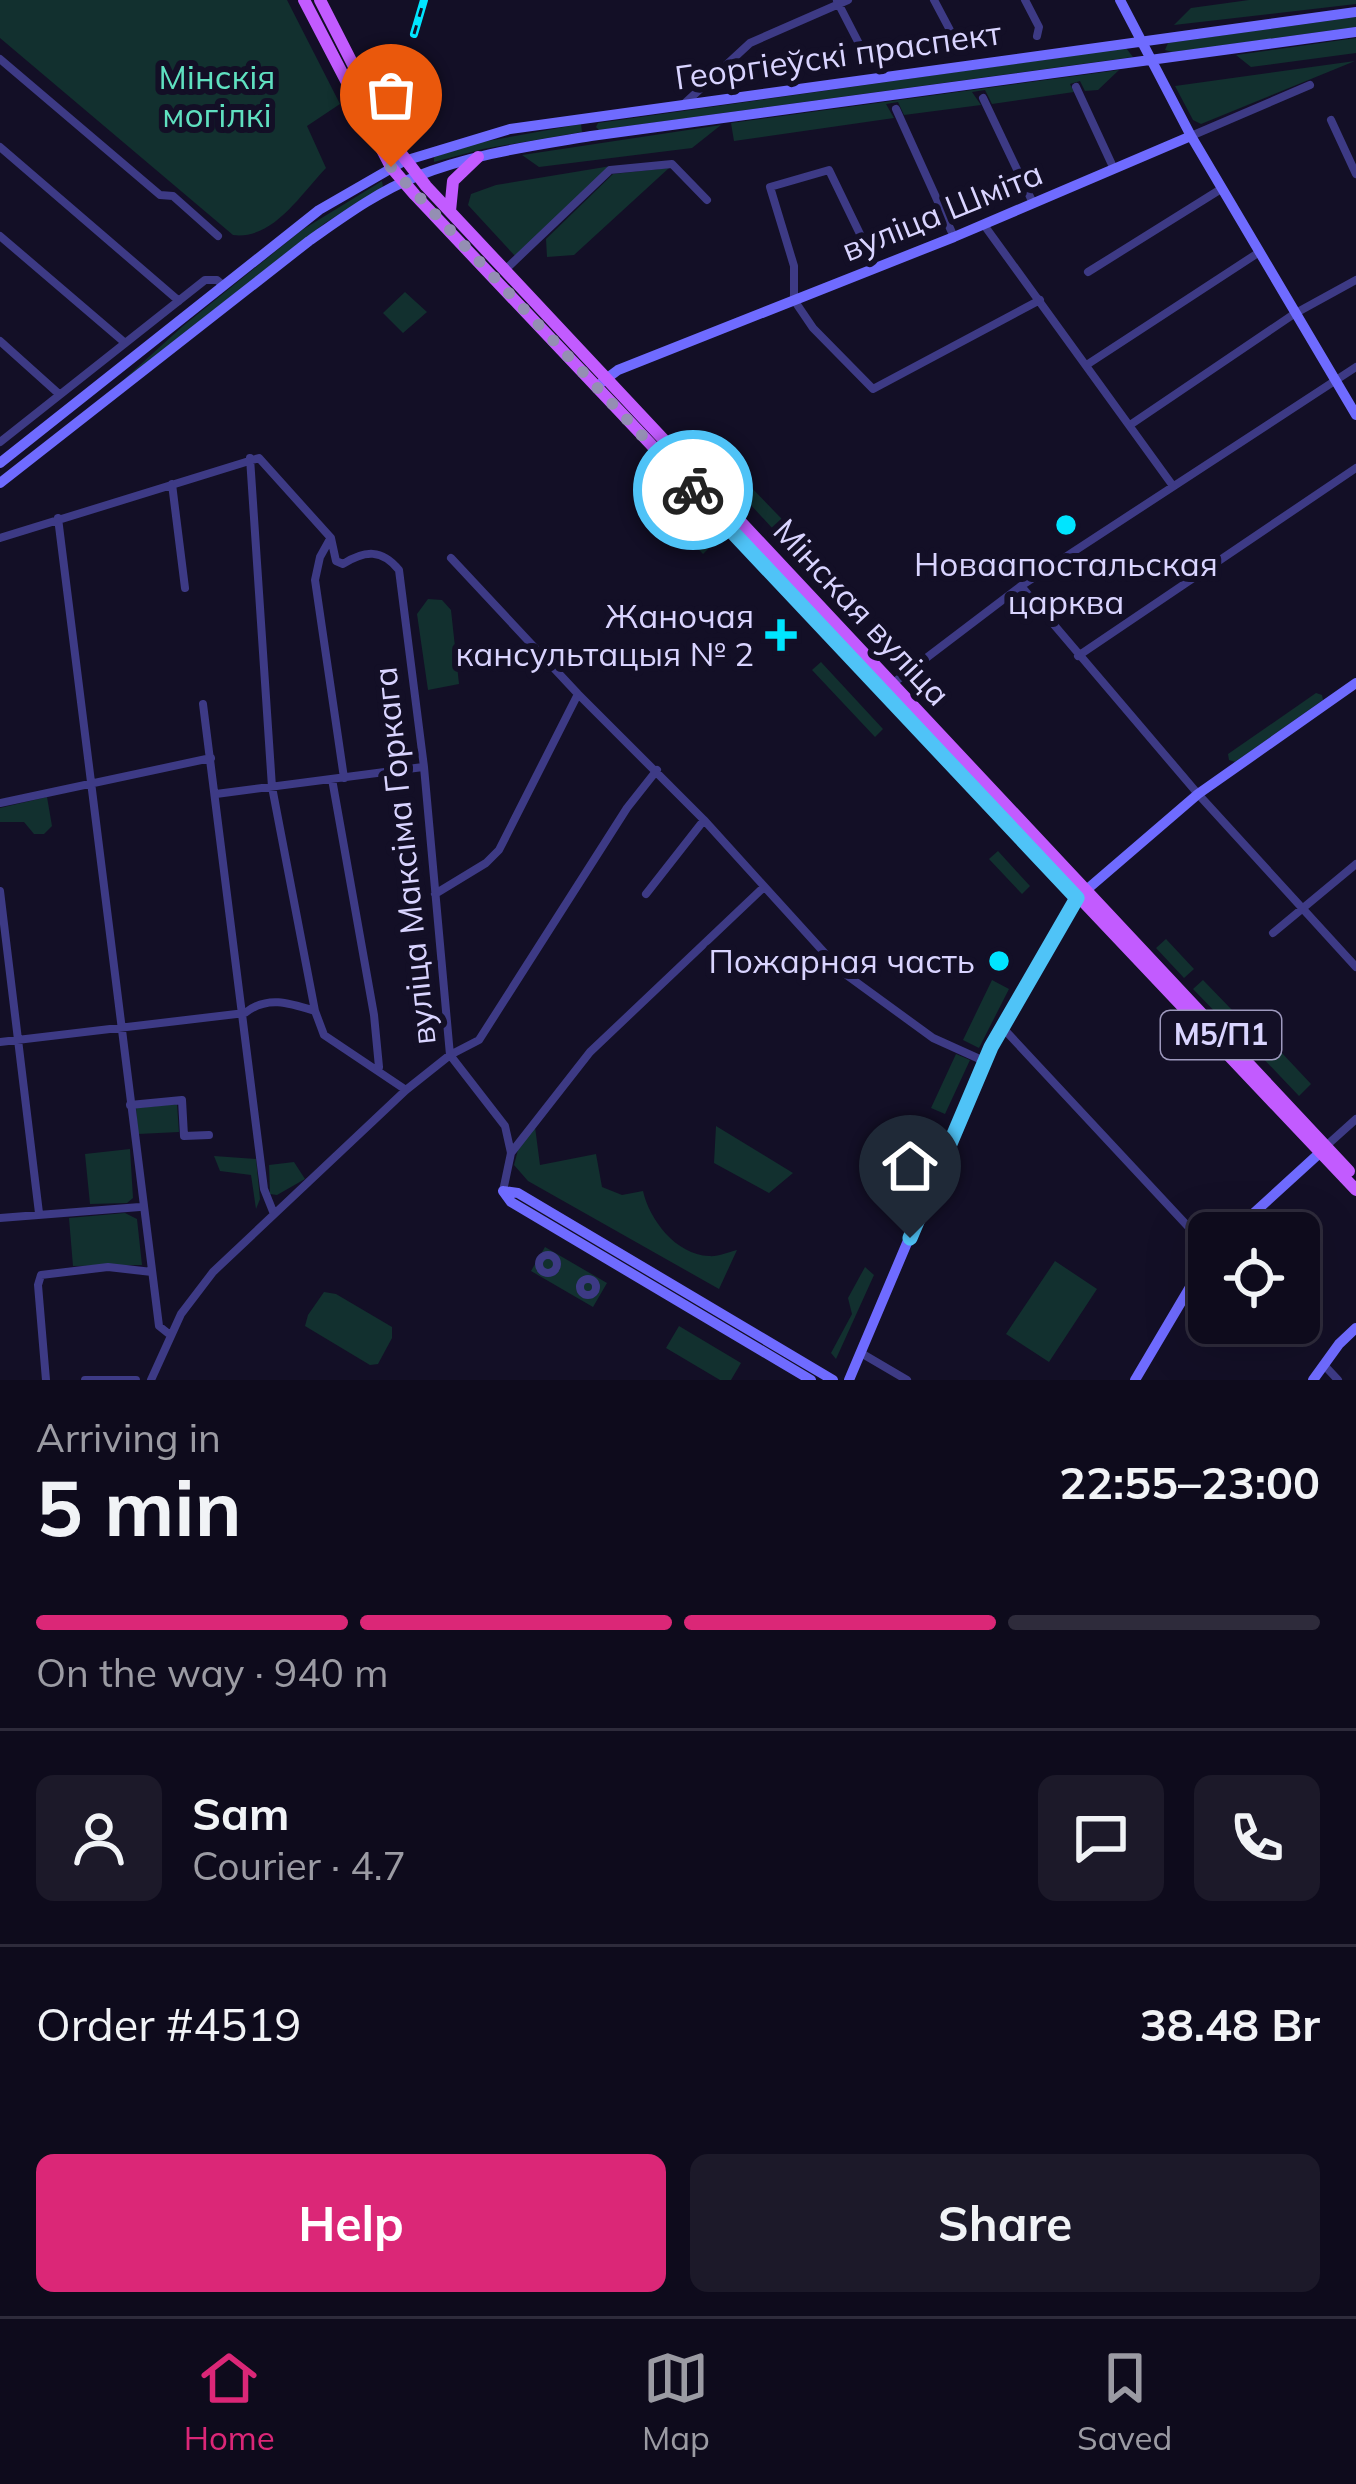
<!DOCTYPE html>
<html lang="en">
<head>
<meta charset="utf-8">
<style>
  :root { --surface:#0e0b1c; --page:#1c1929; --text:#f1f3f6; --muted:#9b9ba3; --line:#2e2b3b; --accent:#db2777 }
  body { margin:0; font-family:Mulish,sans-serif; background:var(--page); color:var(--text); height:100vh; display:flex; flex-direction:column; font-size:45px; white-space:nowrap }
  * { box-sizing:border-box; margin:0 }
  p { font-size:39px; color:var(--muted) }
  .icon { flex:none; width:66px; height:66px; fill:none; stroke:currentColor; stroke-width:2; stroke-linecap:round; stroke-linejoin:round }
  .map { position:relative; height:1380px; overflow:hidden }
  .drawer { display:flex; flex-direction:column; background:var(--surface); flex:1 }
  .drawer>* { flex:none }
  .controls { position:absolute; left:1188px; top:1212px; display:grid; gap:24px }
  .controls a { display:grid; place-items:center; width:132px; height:132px; border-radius:18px; background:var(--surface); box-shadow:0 12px 48px #0002,0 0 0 3px var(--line); font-size:60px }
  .pin { position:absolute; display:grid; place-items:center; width:102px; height:102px; color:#fff; margin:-123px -51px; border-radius:50% 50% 50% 0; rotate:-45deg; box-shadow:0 0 12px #0007 }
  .pin .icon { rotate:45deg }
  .courier { position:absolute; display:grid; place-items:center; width:120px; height:120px; margin:-60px; border:9px solid #4fc3f7; border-radius:50%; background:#fff; color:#222; box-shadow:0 3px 15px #0007 }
  .overview em { font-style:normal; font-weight:700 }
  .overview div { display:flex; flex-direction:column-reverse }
  .overview { display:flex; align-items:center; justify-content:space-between; height:204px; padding:0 36px }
  h1 { font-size:78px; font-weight:700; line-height:90px }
  .bar { display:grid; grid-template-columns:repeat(4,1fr); gap:18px 12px; align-content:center; height:144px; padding:0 36px }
  .bar i { height:15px; border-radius:9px; background:var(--line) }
  .bar .active { background:var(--accent) }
  .bar p { grid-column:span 4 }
  .line { display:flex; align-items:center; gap:30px; padding:0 36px; border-top:3px solid var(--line) }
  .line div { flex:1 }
  .round { display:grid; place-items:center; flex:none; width:126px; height:126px; border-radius:18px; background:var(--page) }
  .action { display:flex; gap:24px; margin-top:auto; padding:24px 36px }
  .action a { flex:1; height:138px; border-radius:18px; background:var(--accent); color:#fff; font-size:48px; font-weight:700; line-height:138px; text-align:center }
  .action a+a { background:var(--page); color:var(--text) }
  .tab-bar { display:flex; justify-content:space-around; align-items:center; height:168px; border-top:3px solid var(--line); background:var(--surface); font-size:33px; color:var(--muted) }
  .tab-bar a { display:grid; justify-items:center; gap:6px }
  .tab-bar .active { color:var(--accent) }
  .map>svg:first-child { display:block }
</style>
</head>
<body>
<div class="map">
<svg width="1356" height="1380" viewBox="0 0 1356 1380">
  <rect width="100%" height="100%" fill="#130f26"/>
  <path fill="#12302f" d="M0 0H287L340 104 307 126 326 168C300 195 273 240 233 235L0 38Z
    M1249 0H1356V4L1174 25 1191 8Z
    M1356 17V27L1172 52 1165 50 1168 43Z
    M1356 38V53L1251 67 1236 55Z
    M1126 48 1133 57 599 130 596 127 598 123Z
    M1355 61 1201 124 1193 120 1175 86Z
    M1119 70 1098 90 1085 91 1080 81 1070 84 1074 92 992 104 985 90 972 92 981 105 904 115 898 102 886 104 894 118 734 141 731 123Z
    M581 124 582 132 483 149 434 162V157L482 142Z
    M721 125 692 148 539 167 522 155Z
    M611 166 515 256 468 205 471 194 496 185Z
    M669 168 574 255 547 257 546 239 613 174Z
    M382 181 383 187 325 223 120 383 183 326 302 230Z
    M405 292 427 312 403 333 383 313Z
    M650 478 712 545 703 554 640 487Z
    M745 481 807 545 798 556 736 489Z
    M428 599 442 600 451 610 459 684 428 690 417 614Z
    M821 662 883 729 875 737 812 670Z
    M1316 693 1322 695 1323 700 1235 762 1229 760 1228 754Z
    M47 797 52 826 44 834H34L24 822H0V808Z
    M998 851 1030 886 1022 894 989 859Z
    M1166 939 1194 969 1184 978 1156 948Z
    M992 980 1009 989 979 1048 963 1040Z
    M1203 980 1232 1010 1222 1019 1193 989Z
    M1249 1018 1311 1084 1299 1096 1236 1030Z
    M956 1054 970 1060 945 1114 931 1108Z
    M177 1104 179 1132 138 1134 136 1108Z
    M716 1126 793 1173 769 1193 714 1163Z
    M535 1127 540 1165 596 1154 602 1187 622 1195 643 1191C649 1219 676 1255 709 1256 717 1257 729 1252 737 1250L719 1289 528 1181 514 1165 518 1150Z
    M130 1149 133 1198 127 1203 90 1204 85 1154Z
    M214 1156 256 1159 260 1199 256 1209 251 1175 220 1171Z
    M294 1162 305 1179 277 1195 270 1194 269 1165Z
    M125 1213 137 1219 142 1265 73 1266 69 1218Z
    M545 1247 607 1283 593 1307 531 1271Z
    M1055 1261 1097 1289 1049 1362 1006 1334Z
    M865 1267 874 1275 836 1359 831 1353 852 1314 848 1298Z
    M324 1292 336 1294 392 1327V1338L378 1364 370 1365 305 1326 308 1315Z
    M679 1326 741 1363 731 1380H720L666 1348Z"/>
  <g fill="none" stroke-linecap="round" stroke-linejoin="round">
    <path stroke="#3d3a85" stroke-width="8" d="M934 0 960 49
      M1025 0 1039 27 1037 36
      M837 1 869 63
      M0 59 160 195 173 196 218 236
      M1076 87 1114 169
      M983 98 1033 203
      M684 104 750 43 848 0
      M896 109 954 237
      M1331 120 1356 174
      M1191 136 1310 85
      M0 147 179 301
      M984 225 1173 486
      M0 236 124 342
      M876 267 829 170 770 187 794 266V300L813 328 873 389 1040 300
      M506 269 610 170 672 164 707 200
      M1088 272 1221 189
      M0 341 59 394
      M1088 364 1258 253
      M1130 425 1294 314 1356 280
      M0 442 205 280H217L224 286
      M250 458 272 787 315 1011 324 1035 406 1090
      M172 484 185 588
      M58 518C94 787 123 1057 159 1326L169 1334
      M0 538 259 458 331 538 336 561 343 564C365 550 382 549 399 570L424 767 450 1055 505 1126 511 1153 503 1191
      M330 539 320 557 315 580 344 778
      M451 558 578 694 704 820 841 971 933 1038 984 1061
      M1021 586 1198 794 1356 967
      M1078 656 1356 468
      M892 684 1021 586 1356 367
      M203 704 264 1189 274 1214
      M332 779 374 1015 379 1067
      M216 794 423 767
      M0 803 211 758
      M0 891 39 1213
      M435 894 486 863 499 850 578 694
      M646 894 704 820
      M1273 933 1356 864
      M1001 1026 1209 1249
      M0 1042 245 1013C267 995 290 1003 315 1011
      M130 1105 182 1100 184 1136 209 1135
      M1326 1146 1356 1119
      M511 1153 590 1052 764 887
      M0 1218 140 1207
      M539 1264a9 9 0 1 1 18 0a9 9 0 1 1-18 0Z
      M580 1287a8 8 0 1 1 16 0a8 8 0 1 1-16 0Z
      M1289 1323 1295 1328
      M861 1353 907 1380
      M1324 1365 1338 1380
      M46 1380 38 1285 41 1275 108 1267 152 1272
      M85 1380H136
      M151 1380 181 1314 213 1272 406 1090 450 1055 479 1040 627 808 657 770"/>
    <path stroke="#6f6bff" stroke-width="10" d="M1120 0 1191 136 1356 415
      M602 382 618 370 954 237 1191 136
      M0 463 319 210 404 161 510 129 1356 12
      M0 483 309 241C342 218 377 192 415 177 471 154 532 146 591 136L1356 32
      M503 1191 518 1193 833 1380
      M503 1191 511 1202 811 1380
      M1232 1233 1324 1149
      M849 1380 984 1061 1077 898 1198 794 1356 683
      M1135 1380 1209 1255
      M1313 1380 1339 1344 1356 1328"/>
    <path stroke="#c25bff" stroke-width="12" d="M304 0 391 167 415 195 1356 1190
      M320 0 393 143 426 186 1349 1171
      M450 211 453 181 478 157"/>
    <g stroke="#00e5ff" stroke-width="8">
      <path id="rail" d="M414 34 424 0"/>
    </g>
    <use href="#rail" stroke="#130f26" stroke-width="3" stroke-dasharray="9" stroke-linecap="butt"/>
  </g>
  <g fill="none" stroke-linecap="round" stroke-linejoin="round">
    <path stroke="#948fb3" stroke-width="12" stroke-dasharray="0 21.6" d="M391 167 693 490"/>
    <path stroke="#4fc3f7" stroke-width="15" d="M693 490 1077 898 991 1047 910 1238"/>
  </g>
  <g fill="#00e5ff" stroke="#130f26" stroke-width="4.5">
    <circle cx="1066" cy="525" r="12"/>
    <path d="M775 617h12v12h12v12h-12v12h-12v-12h-12v-12h12z"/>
    <circle cx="999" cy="961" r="12"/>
  </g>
  <g text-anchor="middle" stroke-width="12" stroke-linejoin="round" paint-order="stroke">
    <rect fill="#130f26" stroke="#9e99be" stroke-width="3" x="1161" y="1011" width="120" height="48" rx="9"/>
    <g font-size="30" font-weight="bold" fill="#d9d4ff">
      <text x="1221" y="1045">М5/П1</text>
    </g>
    <g font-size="33" fill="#d9d4ff" stroke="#130f26">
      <text transform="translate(838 55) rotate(-8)" y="12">Георгіеўскі праспект</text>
      <text transform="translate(942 211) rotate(-22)" y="12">вуліца Шміта</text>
      <text transform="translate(862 612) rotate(47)" y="12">Мінская вуліца</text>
      <text transform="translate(404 856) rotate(-96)" y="12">вуліца Максіма Горкага</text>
    </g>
    <g font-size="33" fill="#5fe0c0" stroke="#130f26">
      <text x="217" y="89">Мінскія<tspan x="217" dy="38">могілкі</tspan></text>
    </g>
    <g font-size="33" fill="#d9d4ff" stroke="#130f26" text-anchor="end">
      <text x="1066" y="576" text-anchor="middle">Новаапостальская<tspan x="1066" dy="38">царква</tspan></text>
      <text x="754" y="628">Жаночая<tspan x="754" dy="38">кансультацыя № 2</tspan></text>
      <text x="975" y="973">Пожарная часть</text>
    </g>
  </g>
</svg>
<div class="controls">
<a><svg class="icon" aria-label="locate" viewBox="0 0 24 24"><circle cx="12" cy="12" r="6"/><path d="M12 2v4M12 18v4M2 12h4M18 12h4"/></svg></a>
</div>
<div class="pin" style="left:391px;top:167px;background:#ea580c"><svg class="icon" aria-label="bag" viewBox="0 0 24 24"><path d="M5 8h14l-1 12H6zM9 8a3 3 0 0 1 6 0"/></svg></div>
<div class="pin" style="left:910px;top:1238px;background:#1f2937"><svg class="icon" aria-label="home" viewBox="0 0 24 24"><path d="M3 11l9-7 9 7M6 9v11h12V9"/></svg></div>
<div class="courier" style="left:693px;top:490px"><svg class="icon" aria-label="bike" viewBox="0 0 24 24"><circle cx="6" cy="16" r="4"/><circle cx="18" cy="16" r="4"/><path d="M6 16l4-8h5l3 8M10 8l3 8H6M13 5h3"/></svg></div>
</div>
<section class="drawer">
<div class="overview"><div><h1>5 min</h1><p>Arriving in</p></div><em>22:55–23:00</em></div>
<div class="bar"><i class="active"></i><i class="active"></i><i class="active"></i><i></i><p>On the way · 940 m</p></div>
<div class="line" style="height:216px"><a class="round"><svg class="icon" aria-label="person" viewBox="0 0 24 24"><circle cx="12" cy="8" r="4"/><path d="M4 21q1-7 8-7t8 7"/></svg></a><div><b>Sam</b><p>Courier · 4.7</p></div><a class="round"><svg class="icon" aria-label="chat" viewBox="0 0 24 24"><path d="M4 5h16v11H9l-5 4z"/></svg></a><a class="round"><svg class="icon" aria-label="phone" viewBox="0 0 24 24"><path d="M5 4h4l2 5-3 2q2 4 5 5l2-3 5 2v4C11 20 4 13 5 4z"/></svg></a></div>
<div class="line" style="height:156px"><div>Order #4519</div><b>38.48 Br</b></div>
<div class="action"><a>Help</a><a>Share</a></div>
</section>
<nav class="tab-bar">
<a class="active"><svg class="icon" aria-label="home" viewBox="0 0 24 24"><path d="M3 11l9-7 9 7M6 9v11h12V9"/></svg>Home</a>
<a><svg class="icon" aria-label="map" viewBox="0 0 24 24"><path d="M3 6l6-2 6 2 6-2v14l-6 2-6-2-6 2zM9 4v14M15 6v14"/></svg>Map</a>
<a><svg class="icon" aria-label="saved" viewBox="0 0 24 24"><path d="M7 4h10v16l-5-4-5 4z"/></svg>Saved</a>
</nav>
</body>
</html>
